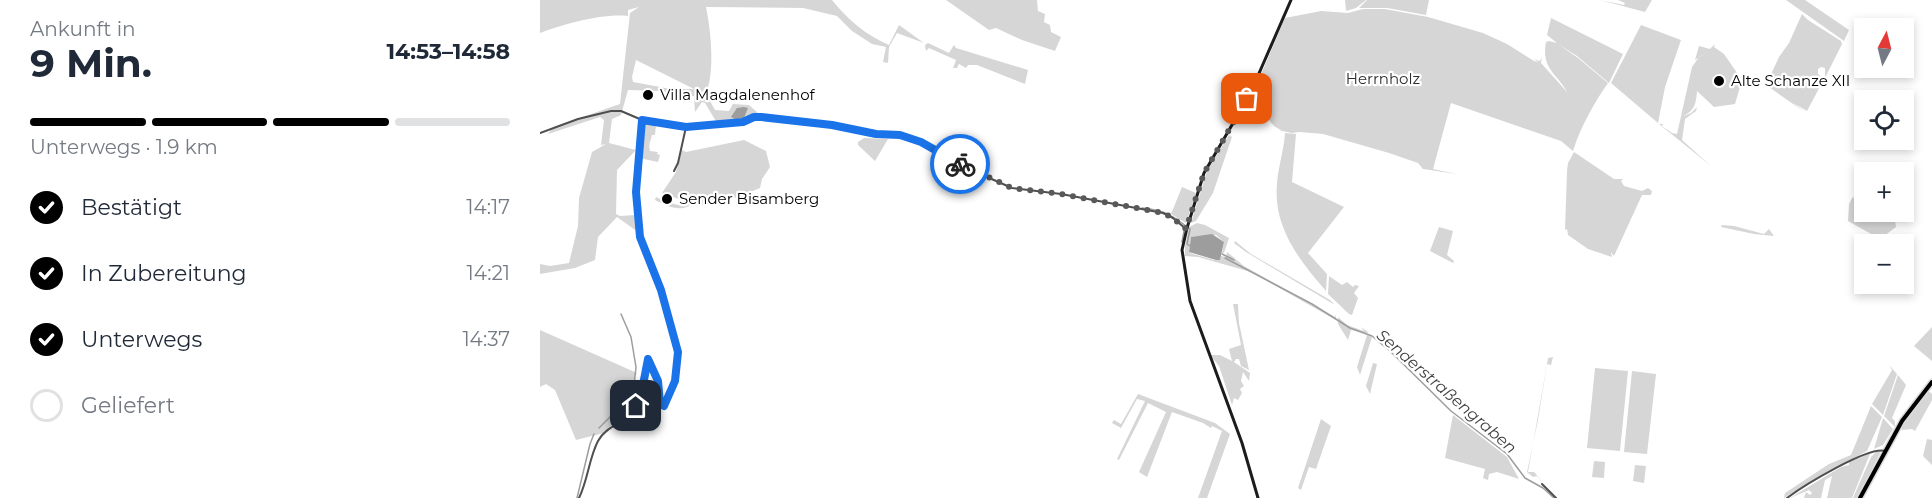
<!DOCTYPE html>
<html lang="de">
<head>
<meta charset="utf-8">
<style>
  :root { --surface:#fff; --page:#f2f2f3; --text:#1f2937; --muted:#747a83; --line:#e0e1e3; --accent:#000 }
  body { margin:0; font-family:Montserrat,sans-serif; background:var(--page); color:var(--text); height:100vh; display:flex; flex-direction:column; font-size:22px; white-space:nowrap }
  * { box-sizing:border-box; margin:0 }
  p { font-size:20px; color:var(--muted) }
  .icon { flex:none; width:33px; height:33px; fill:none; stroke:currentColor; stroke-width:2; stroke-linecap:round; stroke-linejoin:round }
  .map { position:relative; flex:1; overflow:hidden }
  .drawer { display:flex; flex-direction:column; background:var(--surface); width:540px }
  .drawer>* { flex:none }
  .needle { width:39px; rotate:7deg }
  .controls { position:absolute; left:1314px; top:18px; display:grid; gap:12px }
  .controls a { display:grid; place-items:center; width:60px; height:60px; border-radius:0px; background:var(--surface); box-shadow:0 3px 9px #0003; font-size:30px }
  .pin { position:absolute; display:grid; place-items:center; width:51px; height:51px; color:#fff; margin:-26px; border-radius:12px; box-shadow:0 3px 9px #0006 }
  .courier { position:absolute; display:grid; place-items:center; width:60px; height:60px; margin:-30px; border:4px solid #1a73e8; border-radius:50%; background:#fff; color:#222; box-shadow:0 2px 8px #0007 }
  .headline em { font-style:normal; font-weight:700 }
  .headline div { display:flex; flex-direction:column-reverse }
  .headline { display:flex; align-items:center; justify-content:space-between; height:102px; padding:0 30px }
  h1 { font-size:39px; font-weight:700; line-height:45px }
  .bar { display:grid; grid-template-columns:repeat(4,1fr); gap:9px 6px; align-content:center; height:72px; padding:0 30px }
  .bar i { height:8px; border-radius:4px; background:var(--line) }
  .bar .active { background:var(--accent) }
  .bar p { grid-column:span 4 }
  ol { padding:0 30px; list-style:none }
  li { display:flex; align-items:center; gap:18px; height:66px }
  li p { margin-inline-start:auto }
  li .icon { padding:6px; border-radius:50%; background:var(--accent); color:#fff; stroke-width:4 }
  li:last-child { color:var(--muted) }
  li i { width:33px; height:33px; border:3px solid var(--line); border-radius:50% }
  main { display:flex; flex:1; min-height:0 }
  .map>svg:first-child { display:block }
</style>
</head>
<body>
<main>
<section class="drawer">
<div class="headline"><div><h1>9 Min.</h1><p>Ankunft in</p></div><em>14:53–14:58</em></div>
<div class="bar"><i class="active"></i><i class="active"></i><i class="active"></i><i></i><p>Unterwegs · 1.9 km</p></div>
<ol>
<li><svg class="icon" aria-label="check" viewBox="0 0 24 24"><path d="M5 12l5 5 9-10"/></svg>Bestätigt<p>14:17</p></li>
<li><svg class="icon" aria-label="check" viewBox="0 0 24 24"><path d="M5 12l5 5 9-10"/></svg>In Zubereitung<p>14:21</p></li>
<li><svg class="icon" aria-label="check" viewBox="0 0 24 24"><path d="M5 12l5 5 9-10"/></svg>Unterwegs<p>14:37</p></li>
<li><i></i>Geliefert</li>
</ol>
</section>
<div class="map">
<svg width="1392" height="498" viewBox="0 0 1392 498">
  <rect width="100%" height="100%" fill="#fff"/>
  <path fill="#d6d6d6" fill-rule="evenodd" d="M0 0H292C308 20 326 35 349 45L359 25 384 43 357 33 349 47 348 63 343 62 346 47 332 44 312 31 297 16 263 8 166 7C171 32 175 70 166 94L175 110 189 111 193 104 209 105 218 113 219 116 203 121 177 123 165 103 162 102 155 112 154 96H150L148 99 120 91 88 90 81 115 72 119 69 143 96 150 77 170 76 214 80 216 95 215 98 232 77 217 58 237 55 260 35 268 0 274V264L10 266 29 263 38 226 39 198 52 152 66 144 61 145 64 120 60 117 8 134 13 127 80 104 90 13 99 7 88 10V16C64 13 23 24 0 33ZM96 60 154 89H131L93 82 92 77Z
    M406 0H497L498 11 505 14 504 22 510 25 511 32 521 37 515 51 482 40 456 28 449 30Z
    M805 0H826L816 8 806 11Z
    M827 0H889L886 15 847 8H819Z
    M1060 0 1084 5 1085 3 1078 0H1112L1105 12Z
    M1246 0H1265L1309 30 1304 41Z
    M823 9H845L888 17 943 33 967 44 994 61 999 62 993 59 1000 61 1002 57 1001 63 1027 92C1017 73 1001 69 1006 42L1009 41 1017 43 1007 35 1011 18 1083 54 1069 83 1037 56 1018 44 1038 58 1068 83C1054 103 1040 128 1033 151L1021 141 911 103 893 169 917 174 883 169 878 163 849 153 783 134 760 132 752 133 742 131 734 126 711 98 745 18 781 11 808 13Z
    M1262 14 1268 20 1301 41 1302 44 1285 78V68L1281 67 1278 69V74L1284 79 1283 81 1267 111 1253 103 1266 113 1226 85 1239 57 1249 43Z
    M1101 25 1141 40 1125 87 1118 123 1071 83Z
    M388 43 409 53 414 45 416 48 488 70 485 84 437 65H428L426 68 419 64 417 68H413L416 60 389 48 386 51 385 45Z
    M1175 44 1174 47 1184 54 1202 80 1195 104 1174 107 1157 91C1156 104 1155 111 1141 117L1151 113 1157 107 1156 111 1145 119 1142 140 1171 166 1119 124H1123L1122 126 1132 133 1137 134 1152 67 1159 57 1170 50 1155 60 1159 46 1170 49Z
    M103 123 116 125 115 135H112C111 141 108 143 110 151L118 152 117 154 120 155 118 162 99 158Z
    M745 133 756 134 752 182 804 207 768 253 787 274 786 291C759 260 733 227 737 184 738 167 744 150 745 133Z
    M689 135 692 137 673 193 656 221 651 223 667 171Z
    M324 138 348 139 335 161 318 145V142Z
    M204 140 226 151 230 167 222 179 220 188 196 198C185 191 172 201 160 206L159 200 149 201V206C138 212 125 205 115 200L116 197 129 203 144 206 145 201 122 193 136 172 142 150 146 152Z
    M1034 152 1074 179H1083L1081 181 1084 186 1102 191 1108 188 1112 191 1111 195H1102L1074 256 1071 252 1072 257 1048 249 1028 235 1027 229 1025 230 1027 171 1028 163Z
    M642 187 656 193 646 223 631 214Z
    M1324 193V212H1354L1356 227 1340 239 1308 221 1309 204 1312 198Z
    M657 223 665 225 689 238 684 253H682L684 242 676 235 651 237 649 250 650 253 674 260H680L681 256 686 257 687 252 704 266 795 317 796 315V320L711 272 658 257 645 256V246L649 227Z
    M1182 225 1194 226 1224 234 1229 229 1234 236 1214 234 1181 227Z
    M899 227 913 231 907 255 914 261 913 263 890 251Z
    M695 241 711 254 790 300 795 305 706 252 694 243Z
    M789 276 802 285 807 282 813 287 815 285 819 286 814 293 818 298 812 315 809 314 788 294Z
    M693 304H698L699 323 709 370 701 366 699 359H696L694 362 710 373 709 381 703 372 701 381 704 386 700 389 702 393 698 400 694 398 692 405 679 366 670 355H680L692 361 689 349 701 345Z
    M798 317 807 325 824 331 821 327 828 332 827 334 811 330 808 340 798 324Z
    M1392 327V361L1374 346Z
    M0 330 97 373 68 432 36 440 15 390 6 384 0 387Z
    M827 335 832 337 820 375 817 367Z
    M1013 357 1011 365 1007 364 988 472H994L1002 481 997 476 993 477 987 472 998 420 1008 358Z
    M833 363 837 364 830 394 826 386Z
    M1349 365 1357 374 1343 415 1332 404 1352 370Z
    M1055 368 1088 371 1080 451 1047 448Z
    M1092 371 1116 374 1107 454 1084 452Z
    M1358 375 1366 385 1352 418 1355 421V427L1344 416Z
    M1387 390 1392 394V400L1375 431 1372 429 1362 430 1361 427Z
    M598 394 675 423 690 434 667 498H658L682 431 672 426 671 428 663 423 632 412 607 477 599 472 626 412 608 403 579 460 577 459 605 401 597 399 581 428 572 423 574 420 581 424Z
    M1331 406 1342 417 1327 451 1285 473 1244 498 1245 493 1289 464 1311 455Z
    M913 415 967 457 979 479 957 472 949 474 948 480 943 478 945 469 905 458Z
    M1343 418 1353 429 1343 445 1334 449Z
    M781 419 791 426 776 469 769 467 761 490 758 488Z
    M1387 439 1392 440V465L1383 456Z
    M1341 451 1318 498H1313L1331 457 1336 452Z
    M1330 454 1312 498H1287L1292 476 1285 480 1281 498H1264L1266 492 1270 495 1272 493 1269 490 1250 498 1301 467 1309 465V462L1322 457 1323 455Z
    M1054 461 1065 462 1064 478 1052 477Z
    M1095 465 1106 466 1104 483 1093 481Z"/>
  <path fill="#9d9d9d" d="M204 107 208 108 204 118 195 119 191 117 197 108Z
    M672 234 684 242 680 260H676L649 252 651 237Z"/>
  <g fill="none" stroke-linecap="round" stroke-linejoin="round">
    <path stroke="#9d9d9d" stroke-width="1.5" d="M233 119 258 122
      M287 125 300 128
      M352 136 368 139
      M372 140 440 175
      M602 208C627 211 630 214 650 229L647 244 650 246
      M642 242 644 231
      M682 254 694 260
      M685 258 772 304 810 328 832 336 851 352 911 411 967 454 985 478 1003 488 1014 498
      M76 413 87 402 94 385 96 367 91 337 81 314
      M59 428 71 416
      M37 498 50 444 54 434"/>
    <g stroke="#dbdbdb" stroke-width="7">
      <path id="primary" d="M1320 498 1362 421 1392 382"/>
    </g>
    <path stroke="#4f4f4f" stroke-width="2" d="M102 121 96 192 100 237 121 290 138 352 135 381 124 406 120 404 119 401 118 381 108 359
      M0 133 38 119 71 111H81L102 120 138 127 203 122 214 117H221L292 125 335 134 360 135 381 142 438 173 472 188 521 194 623 213 633 218 646 229
      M134 171 138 163 146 127
      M1002 484 1016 498
      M39 498C48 480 49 458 58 441 66 426 83 424 93 412 105 397 103 376 108 359
      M1247 498C1263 486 1328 446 1345 451"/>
    <path stroke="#1c1c1c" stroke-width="3" d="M718 498 702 443 650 301 642 250 647 228 664 173 710 94 751 0"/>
    <use href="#primary" stroke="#000" stroke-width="4"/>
  </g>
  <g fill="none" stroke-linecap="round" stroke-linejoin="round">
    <path stroke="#595959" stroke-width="6" stroke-dasharray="0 10.8" d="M420 164 472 188 521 194 623 213 633 218 646 229 664 173 707 99"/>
    <path stroke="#1a73e8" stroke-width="8" d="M96 406 102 390 108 359 118 381 120 404 124 406 135 381 138 352 121 290 100 237 96 192 102 120 146 127 203 122 214 117H221L292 125 336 134 360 135 381 142 420 164"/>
  </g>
  <g fill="#000" stroke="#fff" stroke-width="2">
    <circle cx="1179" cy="81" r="6"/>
    <circle cx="108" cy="95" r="6"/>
    <circle cx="127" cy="199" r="6"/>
  </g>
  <g text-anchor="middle" stroke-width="4.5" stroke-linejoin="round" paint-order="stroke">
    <g font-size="15" fill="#2d2d2d" stroke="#fff">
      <text x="843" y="84">Herrnholz</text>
    </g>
    <g font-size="15" fill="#000" stroke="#fff" text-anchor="start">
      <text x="1191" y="86">Alte Schanze XII</text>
      <text x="120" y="100">Villa Magdalenenhof</text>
      <text x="139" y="204">Sender Bisamberg</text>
    </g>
    <g font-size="16" font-style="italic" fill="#3e3e3e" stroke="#fff">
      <text transform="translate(907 391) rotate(41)" y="6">Senderstraßengraben</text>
    </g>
  </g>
</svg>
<div class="controls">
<a><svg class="needle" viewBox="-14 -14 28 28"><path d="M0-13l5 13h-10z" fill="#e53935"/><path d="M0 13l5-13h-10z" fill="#747a83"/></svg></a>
<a><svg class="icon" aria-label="locate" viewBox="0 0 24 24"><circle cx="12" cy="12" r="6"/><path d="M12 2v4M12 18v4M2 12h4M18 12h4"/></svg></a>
<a>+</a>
<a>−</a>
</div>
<div class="pin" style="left:707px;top:99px;background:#ea580c"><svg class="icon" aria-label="bag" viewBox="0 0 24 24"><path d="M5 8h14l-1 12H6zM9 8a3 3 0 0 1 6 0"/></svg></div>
<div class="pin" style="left:96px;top:406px;background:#1f2937"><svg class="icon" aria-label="home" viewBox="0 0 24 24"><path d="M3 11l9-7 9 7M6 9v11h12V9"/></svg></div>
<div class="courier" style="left:420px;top:164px"><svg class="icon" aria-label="bike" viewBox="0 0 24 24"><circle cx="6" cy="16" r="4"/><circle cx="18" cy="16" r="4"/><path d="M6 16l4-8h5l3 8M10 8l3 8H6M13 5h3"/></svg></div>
</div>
</main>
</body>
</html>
